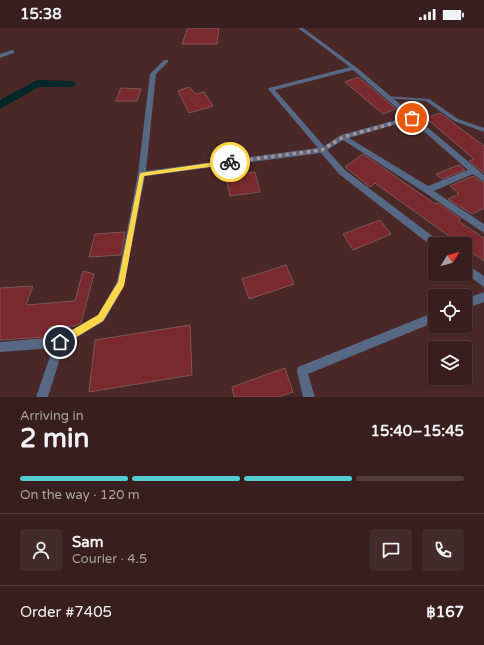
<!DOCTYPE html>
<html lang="en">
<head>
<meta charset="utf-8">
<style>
  :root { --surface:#381e1e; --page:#432b2b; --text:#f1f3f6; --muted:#aba2a4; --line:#523c3c; --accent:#51ccd3 }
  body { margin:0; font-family:"Varela Round",sans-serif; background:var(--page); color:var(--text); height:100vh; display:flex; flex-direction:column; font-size:15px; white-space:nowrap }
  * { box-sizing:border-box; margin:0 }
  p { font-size:13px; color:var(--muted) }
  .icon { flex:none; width:22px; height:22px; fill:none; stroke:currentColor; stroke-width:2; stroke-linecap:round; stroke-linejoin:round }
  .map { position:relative; height:369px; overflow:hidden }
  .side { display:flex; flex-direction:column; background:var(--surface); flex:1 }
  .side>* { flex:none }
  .needle { width:26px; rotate:53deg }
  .buttons { position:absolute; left:428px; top:209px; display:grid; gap:8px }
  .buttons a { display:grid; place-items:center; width:44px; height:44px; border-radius:4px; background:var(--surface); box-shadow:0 1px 3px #0004,0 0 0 1px var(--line); font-size:20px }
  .pin { position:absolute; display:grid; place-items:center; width:34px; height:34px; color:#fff; margin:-17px; border:2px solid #fff; border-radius:50%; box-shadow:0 1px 4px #0007 }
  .courier { position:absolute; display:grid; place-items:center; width:40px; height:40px; margin:-20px; border:3px solid #ffd54a; border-radius:50%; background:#fff; color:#222; box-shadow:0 1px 5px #0007 }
  .headline em { font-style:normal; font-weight:800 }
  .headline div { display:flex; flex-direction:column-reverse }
  .headline { display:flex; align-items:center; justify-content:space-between; height:68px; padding:0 20px }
  h1 { font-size:26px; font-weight:800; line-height:30px }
  .bar { display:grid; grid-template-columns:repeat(4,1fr); gap:6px 4px; align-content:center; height:48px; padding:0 20px }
  .bar i { height:5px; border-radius:3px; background:var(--line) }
  .bar .on { background:var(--accent) }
  .bar p { grid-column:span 4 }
  .line { display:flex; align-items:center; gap:10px; padding:0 20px; border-top:1px solid var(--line) }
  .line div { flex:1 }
  .round { display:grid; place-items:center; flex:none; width:42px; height:42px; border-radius:4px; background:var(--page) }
  .status { display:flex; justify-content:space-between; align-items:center; height:28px; padding:0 20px; background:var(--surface); direction:ltr }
  .status svg { height:11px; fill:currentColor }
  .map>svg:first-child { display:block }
</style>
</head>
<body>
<div class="status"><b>15:38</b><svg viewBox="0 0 49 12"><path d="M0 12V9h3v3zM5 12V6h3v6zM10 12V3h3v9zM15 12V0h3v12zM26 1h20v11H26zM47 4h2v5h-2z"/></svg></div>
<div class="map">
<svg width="484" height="369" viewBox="0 0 484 369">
  <rect width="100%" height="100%" fill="#4a2828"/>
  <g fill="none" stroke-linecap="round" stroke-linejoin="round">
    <path fill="#00282a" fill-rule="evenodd" d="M37 52 70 53 74 54 76 56 74 58 70 59H39L0 81V72Z"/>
  </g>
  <path fill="#7a292e" stroke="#7e5757" d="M188 0H219L217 16H182Z
    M358 49 367 56 396 81 383 86 345 54Z
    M189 59 196 66 204 64 213 78 189 85 178 63Z
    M121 60 141 61 137 73H116Z
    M440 85 484 118V145L469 133 474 131 426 90Z
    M363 126 435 176 438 175 461 191 458 193 484 210V233L465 220V216H460L375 155 370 159 345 139Z
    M459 137 465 142 442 151 436 146Z
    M255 144 260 164 230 168 226 149Z
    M473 148 484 155V180L472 186 448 171 459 166 450 158Z
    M380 192 391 206 353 222 343 206Z
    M125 204 121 227 89 229 95 206Z
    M286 237 294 256 249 271 242 251Z
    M83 243 94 246 81 295 75 298 49 299 46 309 0 312V260L33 258 26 277 75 273Z
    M190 297 192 347 89 364 95 312Z
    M285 340 293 364 278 369H234L232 359Z"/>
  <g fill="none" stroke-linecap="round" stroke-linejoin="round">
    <path fill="#576885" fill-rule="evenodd" d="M385 68 429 71 458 91 484 100V104L454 93 426 73 387 70H385Z"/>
    <path fill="#576885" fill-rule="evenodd" d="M298 0H303L356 39 484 147V154L473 146 434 163 484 196V205L424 164 343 112 327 122 345 142 439 213 440 216H435V220L433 219 339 146 321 125 145 148 124 258 104 293 64 317 48 369H36L53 320 0 324V314L59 309 98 287 117 254 138 146 150 46 164 32H168V34L156 46 146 143 318 120 268 61 269 60 350 39ZM353 42 407 89 341 107 324 118 275 62ZM411 92 468 142 428 158 349 110Z
      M12 22 14 23V25L0 30V26Z
      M465 235 484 248V259L465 245Z
      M484 264V274L465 281V271Z
      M435 284V294L308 346 315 369H303L297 343 298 339Z"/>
  </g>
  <path fill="#ffd54a" d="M230 132 233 134 230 136 144 148 124 258 103 293 63 317 60 318 57 317 56 314 57 311 98 287 118 254 140 145Z"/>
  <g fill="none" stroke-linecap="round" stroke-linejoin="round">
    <path stroke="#ae9393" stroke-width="4" stroke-dasharray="0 7.2" d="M230 134 322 122 343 109 412 90"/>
  </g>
</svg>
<div class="buttons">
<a><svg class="needle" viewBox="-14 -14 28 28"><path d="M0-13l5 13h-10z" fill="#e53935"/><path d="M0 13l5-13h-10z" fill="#aba2a4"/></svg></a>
<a><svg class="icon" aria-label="locate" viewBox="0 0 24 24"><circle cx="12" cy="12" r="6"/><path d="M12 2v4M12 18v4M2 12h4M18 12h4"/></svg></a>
<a><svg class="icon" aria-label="layers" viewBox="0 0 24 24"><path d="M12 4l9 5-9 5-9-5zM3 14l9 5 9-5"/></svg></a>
</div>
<div class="pin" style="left:412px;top:90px;background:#ea580c"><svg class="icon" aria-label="bag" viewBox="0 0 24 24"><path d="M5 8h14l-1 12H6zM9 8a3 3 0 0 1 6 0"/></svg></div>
<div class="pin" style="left:60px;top:314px;background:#1f2937"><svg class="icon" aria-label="home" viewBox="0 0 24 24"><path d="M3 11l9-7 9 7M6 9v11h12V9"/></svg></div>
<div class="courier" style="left:230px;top:134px"><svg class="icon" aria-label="bike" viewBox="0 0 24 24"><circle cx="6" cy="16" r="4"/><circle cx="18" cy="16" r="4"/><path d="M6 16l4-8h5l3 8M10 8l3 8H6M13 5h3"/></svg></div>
</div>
<section class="side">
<div class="headline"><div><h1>2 min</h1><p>Arriving in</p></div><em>15:40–15:45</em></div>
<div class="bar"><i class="on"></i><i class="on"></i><i class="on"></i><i></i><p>On the way · 120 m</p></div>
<div class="line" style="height:72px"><a class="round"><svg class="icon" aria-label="person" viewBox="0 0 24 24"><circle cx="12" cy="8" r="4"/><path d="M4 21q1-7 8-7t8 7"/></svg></a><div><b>Sam</b><p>Courier · 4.5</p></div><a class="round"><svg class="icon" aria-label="chat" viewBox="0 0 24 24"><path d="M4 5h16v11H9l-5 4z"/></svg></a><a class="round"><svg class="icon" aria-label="phone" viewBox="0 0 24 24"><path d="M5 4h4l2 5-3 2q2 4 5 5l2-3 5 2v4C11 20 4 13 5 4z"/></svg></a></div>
<div class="line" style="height:52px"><div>Order #7405</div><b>฿167</b></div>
</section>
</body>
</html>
